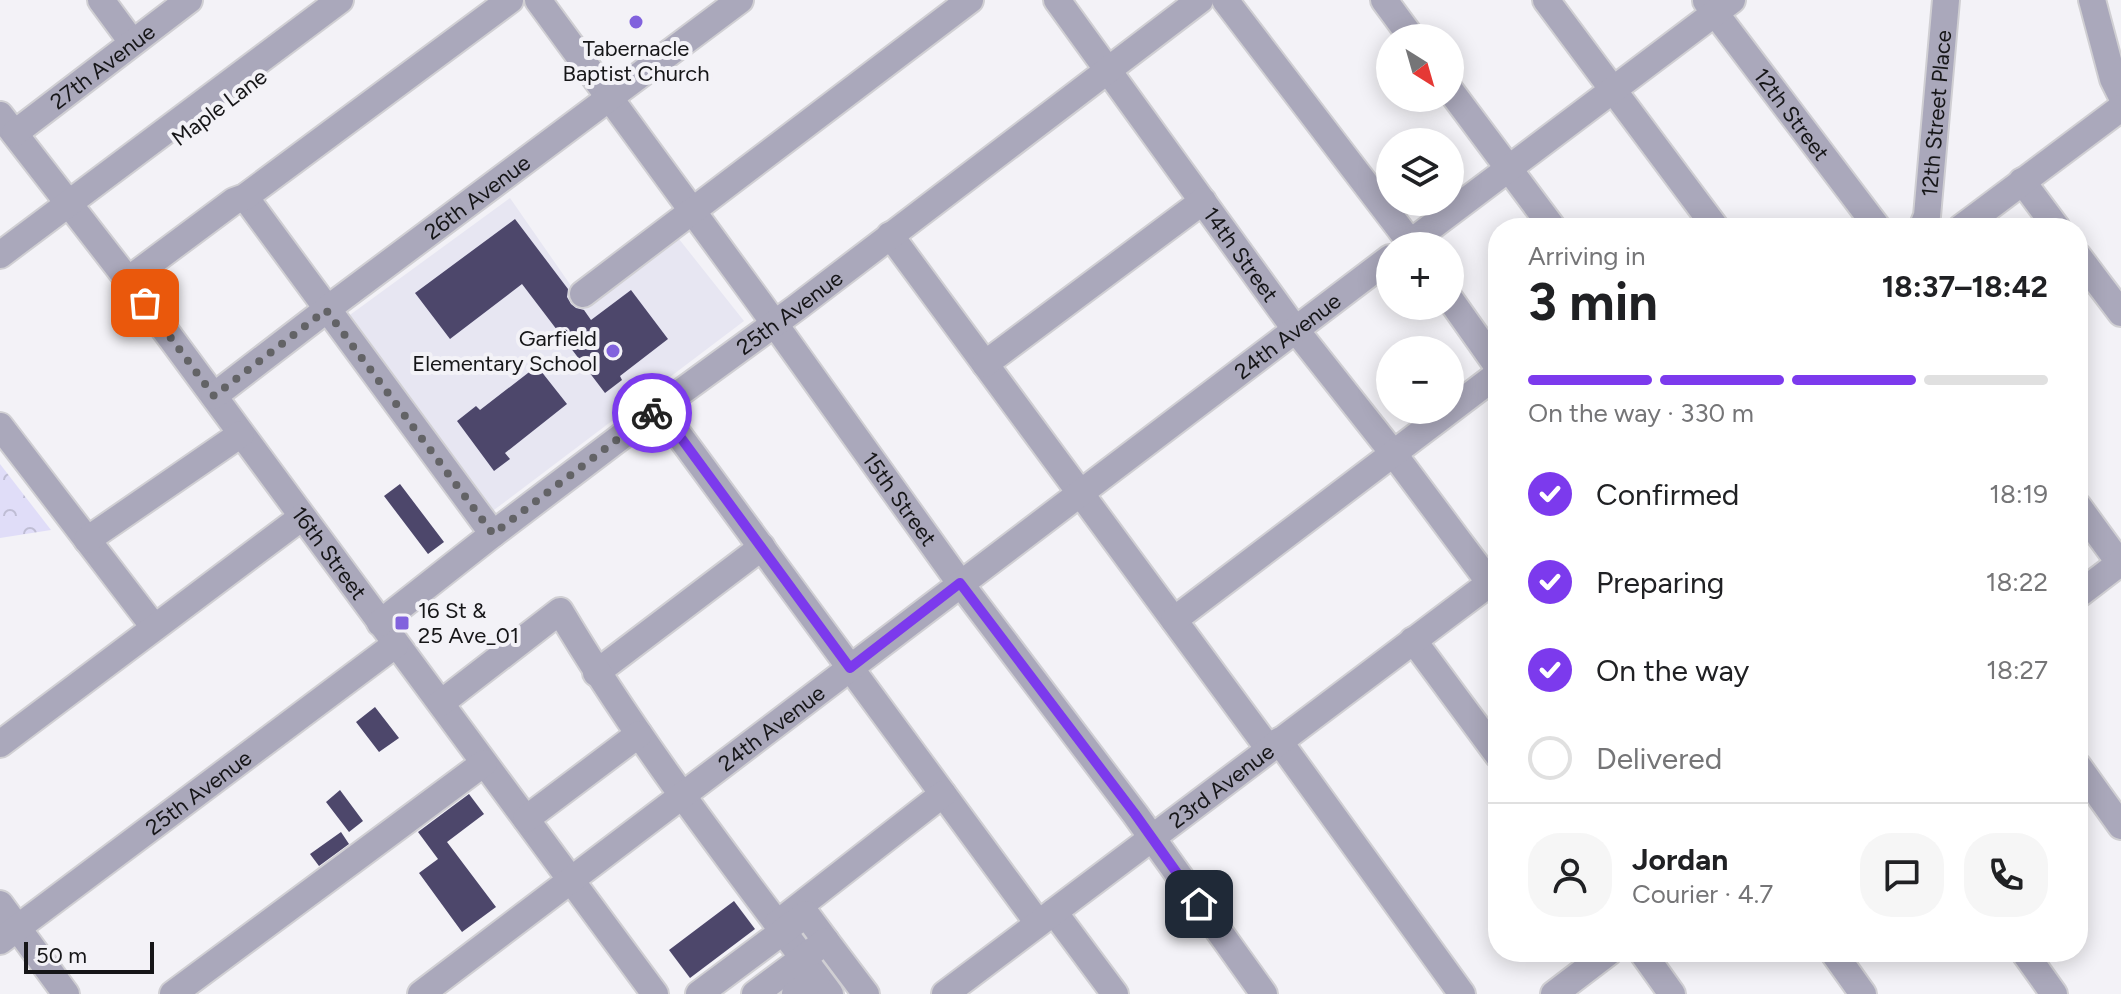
<!DOCTYPE html>
<html lang="en">
<head>
<meta charset="utf-8">
<style>
  :root { --surface:#fff; --page:#f6f6f6; --text:#202124; --muted:#757577; --line:#e0e0e0; --accent:#7c3aed }
  body { margin:0; font-family:Figtree,sans-serif; background:var(--page); color:var(--text); height:100vh; display:flex; flex-direction:column; font-size:30px; white-space:nowrap }
  * { box-sizing:border-box; margin:0 }
  p { font-size:26px; color:var(--muted) }
  .icon { flex:none; width:44px; height:44px; fill:none; stroke:currentColor; stroke-width:2; stroke-linecap:round; stroke-linejoin:round }
  .map { position:relative; flex:1; overflow:hidden }
  .details { position:absolute; left:1488px; top:218px; width:600px; height:744px; display:flex; flex-direction:column; background:var(--surface); border-radius:32px; box-shadow:0 4px 20px #0003 }
  .details>* { flex:none }
  .needle { width:52px; rotate:143deg }
  .controls { position:absolute; left:1376px; top:24px; display:grid; gap:16px }
  .controls a { display:grid; place-items:center; width:88px; height:88px; border-radius:50%; background:var(--surface); box-shadow:0 4px 20px #0003; font-size:40px }
  .scale { position:absolute; left:24px; bottom:20px; width:130px; box-sizing:border-box; padding-left:8px; border:4px solid #161618; border-top:0; font-size:22px; line-height:28px; white-space:nowrap; color:#161618; -webkit-text-stroke:6px #f3f2f7; paint-order:stroke }
  .pin { position:absolute; display:grid; place-items:center; width:68px; height:68px; color:#fff; margin:-34px; border-radius:16px; box-shadow:0 4px 12px #0006 }
  .courier { position:absolute; display:grid; place-items:center; width:80px; height:80px; margin:-40px; border:6px solid #7c3aed; border-radius:50%; background:#fff; color:#222; box-shadow:0 2px 10px #0007 }
  .head em { font-style:normal; font-weight:700 }
  .head div { display:flex; flex-direction:column-reverse }
  .head { display:flex; align-items:center; justify-content:space-between; height:136px; padding:0 40px }
  h1 { font-size:52px; font-weight:700; line-height:60px }
  .bar { display:grid; grid-template-columns:repeat(4,1fr); gap:12px 8px; align-content:center; height:96px; padding:0 40px }
  .bar i { height:10px; border-radius:6px; background:var(--line) }
  .bar .on { background:var(--accent) }
  .bar p { grid-column:span 4 }
  .line { display:flex; align-items:center; gap:20px; padding:0 40px; border-top:2px solid var(--line) }
  .line div { flex:1 }
  .round { display:grid; place-items:center; flex:none; width:84px; height:84px; border-radius:32px; background:var(--page) }
  ol { padding:0 40px; list-style:none }
  li { display:flex; align-items:center; gap:24px; height:88px }
  li p { margin-inline-start:auto }
  li .icon { padding:8px; border-radius:50%; background:var(--accent); color:#fff; stroke-width:4 }
  li:last-child { color:var(--muted) }
  li i { width:44px; height:44px; border:4px solid var(--line); border-radius:50% }
  .map>svg:first-child { display:block }
</style>
</head>
<body>
<div class="map">
<svg width="2121" height="994" viewBox="0 0 2121 994">
  <defs>
    <pattern id="forest-crowns" width="20" height="18" patternUnits="userSpaceOnUse" patternTransform="scale(2)"><rect width="20" height="18" fill="#e0ddf8"/><path d="M2 6a3 3 0 1 1 6 0M12 15a3 3 0 1 1 6 0" fill="none" stroke="#bfbdd4"/></pattern>
  </defs>
  <rect width="100%" height="100%" fill="#f3f2f7"/>
  <path fill="#e7e6f2" d="M510 198 583 303 675 234 744 321 490 513 343 320Z"/>
  <path fill="url(#forest-crowns)" d="M0 464 51 530 0 538Z"/>
  <path fill="#4d476b" d="M515 219 568 289 567 297 571 304 576 308 584 310 591 320 631 290 668 339 620 376 622 380 605 393 522 284 450 339 415 293Z
    M537 366 567 404 505 453 510 459 494 471 457 421 476 406 480 410Z
    M400 484 444 542 428 554 384 496Z
    M375 707 399 738 379 752 356 722Z
    M340 790 363 821 349 832 326 802Z
    M469 794 484 814 447 842 496 907 462 932 419 873 438 859 418 832Z
    M341 832 349 844 319 866 310 854Z
    M734 901 755 929 690 978 669 950Z"/>
  <g fill="none" stroke-linecap="round" stroke-linejoin="round">
    <g stroke="#d0cfd3" stroke-width="30">
      <g id="minor">
        <path d="M101 0 132 42"/>
        <path id="s1" d="M538 0 759 302 960 583 1135 814 1264 994"/>
        <path id="s2" d="M1057 0 1295 329 1393 453 1490 583"/>
        <path d="M1225 0 1413 246"/>
        <path d="M1384 0 1412 38"/>
        <path d="M1546 0 1716 228"/>
        <path d="M2092 0 2113 79 2121 95"/>
        <path id="s3" d="M1706 1 1878 228"/>
        <path d="M1450 90 1553 228"/>
        <path id="s4" d="M0 115 128 280 655 994"/>
        <path id="s5" d="M15 133 189 0"/>
        <path d="M2022 181 2057 228"/>
        <path d="M245 197 493 534"/>
        <path id="s6" d="M1922 228 1927 216 1946 0"/>
        <path d="M1961 228 2121 108"/>
        <path d="M890 235 1269 749"/>
        <path d="M1406 246 1732 0"/>
        <path d="M0 255 340 0"/>
        <path d="M2078 256 2121 313"/>
        <path d="M128 280 234 201 245 197 510 0"/>
        <path d="M583 294 970 0"/>
        <path d="M1450 299 1498 367"/>
        <path d="M985 364 1203 201"/>
        <path id="s7" d="M214 396 326 310 740 0"/>
        <path d="M659 408 1038 923"/>
        <path d="M0 426 154 627"/>
        <path d="M2078 506 2121 565"/>
        <path d="M87 540 241 434"/>
        <path d="M2078 595 2121 562"/>
        <path d="M1174 620 1498 374"/>
        <path id="s8" d="M380 623 493 534 659 408 796 308 1200 0"/>
        <path d="M1413 640 1498 755"/>
        <path d="M596 673 762 547"/>
        <path d="M441 703 560 611C640 746 737 869 830 994"/>
        <path d="M1279 741 1462 994"/>
        <path d="M0 744 302 517"/>
        <path d="M2078 766 2121 826"/>
        <path d="M526 819 639 734"/>
        <path d="M0 904 66 994"/>
        <path d="M1054 912 1115 994"/>
        <path d="M778 923 943 794"/>
        <path id="s9" d="M0 941 396 644"/>
        <path d="M1642 952 1672 994"/>
        <path d="M1833 952 1863 994"/>
        <path d="M2024 952 2054 994"/>
        <path d="M173 994 484 763"/>
        <path id="s10" d="M421 994 1390 258"/>
        <path d="M699 994 806 914 826 941"/>
        <path d="M755 994 826 941 866 994"/>
        <path d="M795 994 817 977"/>
        <path id="s11" d="M945 994 1498 577"/>
        <path d="M1554 994 1609 952"/>
      </g>
    </g>
    <use href="#minor" stroke="#aaa8bb" stroke-width="26"/>
  </g>
  <g fill="none" stroke-linecap="round" stroke-linejoin="round">
    <path stroke="#636366" stroke-width="8" stroke-dasharray="0 14.4" d="M145 303 214 396 326 310 493 534 652 413"/>
    <path stroke="#7c3aed" stroke-width="10" d="M652 413 659 408 850 668 960 583 1135 814 1199 904"/>
  </g>
  <g fill="#8162dd" stroke="#f3f2f7" stroke-width="3">
    <circle cx="636" cy="22" r="8"/>
    <circle cx="613" cy="351" r="8"/>
    <rect x="394" y="615" width="16" height="16" rx="4"/>
  </g>
  <g text-anchor="middle" stroke-width="8" stroke-linejoin="round" paint-order="stroke">
    <g font-size="22" fill="#161618" stroke="#f3f2f7">
      <text x="636" y="56">Tabernacle<tspan x="636" dy="25">Baptist Church</tspan></text>
      <text x="597" y="346" text-anchor="end">Garfield<tspan x="597" dy="25">Elementary School</tspan></text>
      <text x="418" y="618" text-anchor="start">16 St &amp;<tspan x="418" dy="25">25 Ave_01</tspan></text>
    </g>
    <g font-size="22" fill="#161618" stroke="#f3f2f7">
      <text dy="8" stroke="none"><textPath href="#s5" startOffset="110">27th Avenue</textPath></text>
      <text transform="translate(219 107) rotate(-37)" y="8">Maple Lane</text>
      <text dy="8" stroke="none"><textPath href="#s3" startOffset="142">12th Street</textPath></text>
      <text dy="8" stroke="none"><textPath href="#s6" startOffset="116">12th Street Place</textPath></text>
      <text dy="8" stroke="none"><textPath href="#s7" startOffset="330">26th Avenue</textPath></text>
      <text dy="8" stroke="none"><textPath href="#s2" startOffset="314">14th Street</textPath></text>
      <text dy="8" stroke="none"><textPath href="#s8" startOffset="514">25th Avenue</textPath></text>
      <text dy="8" stroke="none"><textPath href="#s10" startOffset="1088">24th Avenue</textPath></text>
      <text dy="8" stroke="none"><textPath href="#s1" startOffset="616">15th Street</textPath></text>
      <text dy="8" stroke="none"><textPath href="#s4" startOffset="548">16th Street</textPath></text>
      <text dy="8" stroke="none"><textPath href="#s10" startOffset="440">24th Avenue</textPath></text>
      <text dy="8" stroke="none"><textPath href="#s11" startOffset="346">23rd Avenue</textPath></text>
      <text dy="8" stroke="none"><textPath href="#s9" startOffset="248">25th Avenue</textPath></text>
    </g>
  </g>
</svg>
<div class="controls">
<a><svg class="needle" viewBox="-14 -14 28 28"><path d="M0-13l5 13h-10z" fill="#e53935"/><path d="M0 13l5-13h-10z" fill="#757577"/></svg></a>
<a><svg class="icon" aria-label="layers" viewBox="0 0 24 24"><path d="M12 4l9 5-9 5-9-5zM3 14l9 5 9-5"/></svg></a>
<a>+</a>
<a>−</a>
</div>
<div class="scale">50 m</div>
<div class="pin" style="left:145px;top:303px;background:#ea580c"><svg class="icon" aria-label="bag" viewBox="0 0 24 24"><path d="M5 8h14l-1 12H6zM9 8a3 3 0 0 1 6 0"/></svg></div>
<div class="pin" style="left:1199px;top:904px;background:#1f2937"><svg class="icon" aria-label="home" viewBox="0 0 24 24"><path d="M3 11l9-7 9 7M6 9v11h12V9"/></svg></div>
<div class="courier" style="left:652px;top:413px"><svg class="icon" aria-label="bike" viewBox="0 0 24 24"><circle cx="6" cy="16" r="4"/><circle cx="18" cy="16" r="4"/><path d="M6 16l4-8h5l3 8M10 8l3 8H6M13 5h3"/></svg></div>
<section class="details">
<div class="head"><div><h1>3 min</h1><p>Arriving in</p></div><em>18:37–18:42</em></div>
<div class="bar"><i class="on"></i><i class="on"></i><i class="on"></i><i></i><p>On the way · 330 m</p></div>
<ol>
<li><svg class="icon" aria-label="check" viewBox="0 0 24 24"><path d="M5 12l5 5 9-10"/></svg>Confirmed<p>18:19</p></li>
<li><svg class="icon" aria-label="check" viewBox="0 0 24 24"><path d="M5 12l5 5 9-10"/></svg>Preparing<p>18:22</p></li>
<li><svg class="icon" aria-label="check" viewBox="0 0 24 24"><path d="M5 12l5 5 9-10"/></svg>On the way<p>18:27</p></li>
<li><i></i>Delivered</li>
</ol>
<div class="line" style="height:144px"><a class="round"><svg class="icon" aria-label="person" viewBox="0 0 24 24"><circle cx="12" cy="8" r="4"/><path d="M4 21q1-7 8-7t8 7"/></svg></a><div><b>Jordan</b><p>Courier · 4.7</p></div><a class="round"><svg class="icon" aria-label="chat" viewBox="0 0 24 24"><path d="M4 5h16v11H9l-5 4z"/></svg></a><a class="round"><svg class="icon" aria-label="phone" viewBox="0 0 24 24"><path d="M5 4h4l2 5-3 2q2 4 5 5l2-3 5 2v4C11 20 4 13 5 4z"/></svg></a></div>
</section>
</div>
</body>
</html>
